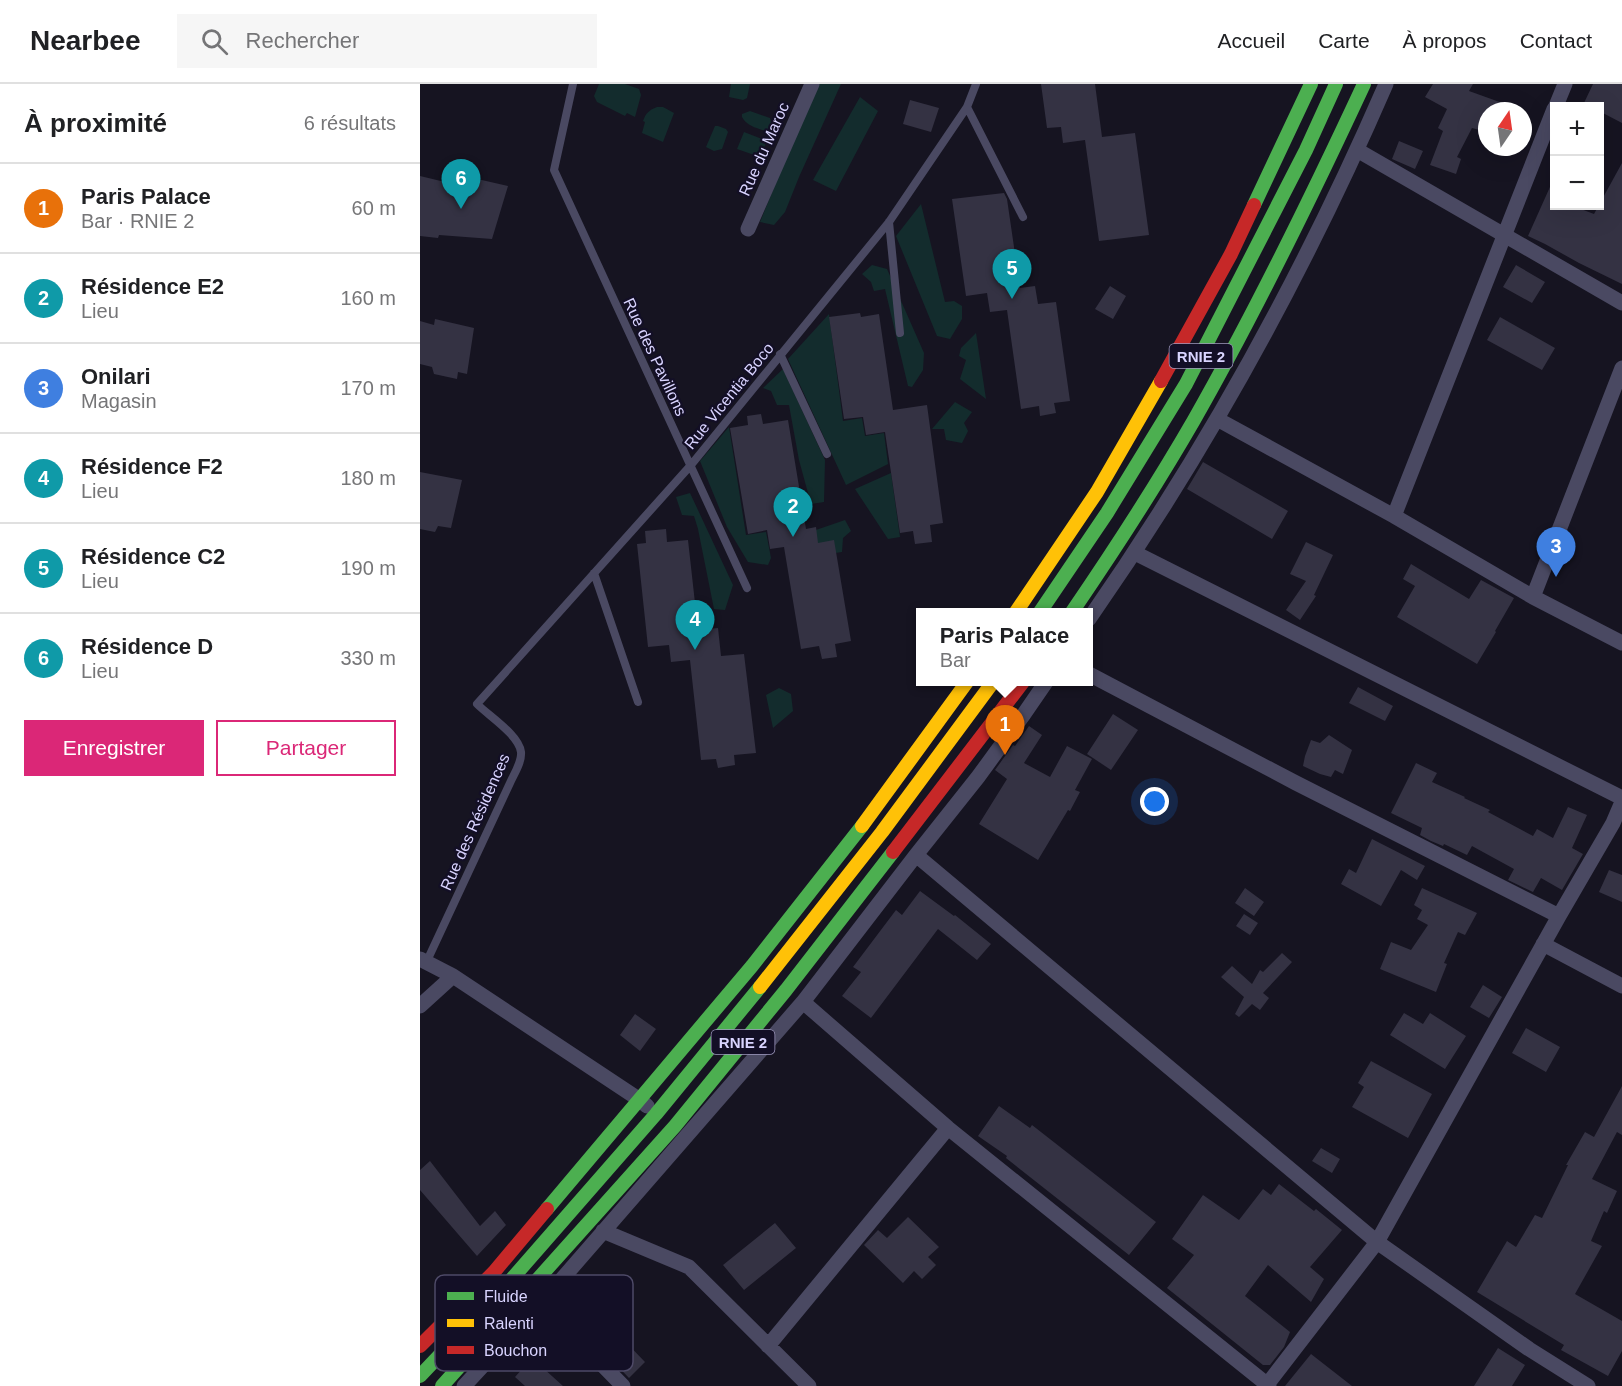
<!DOCTYPE html>
<html lang="fr">
<head>
<meta charset="utf-8">
<style>
  body { margin:0; font-family:Helvetica,sans-serif; background:#f6f6f6; color:#202124 }
  .controls { position:absolute; right:18px; top:18px; display:grid; overflow:hidden; border-radius:0px; box-shadow:0 6px 24px #0002 }
  .controls button { width:54px; height:54px; display:grid; place-items:center; padding:0; border:0; border-bottom:2px solid #e0e0e0; background:#fff; color:#202124; font:30px sans-serif }
  .compass { position:absolute; left:1058px; top:18px; width:54px; height:54px; border-radius:50%; background:#fff; box-shadow:0 6px 24px #0002; rotate:13deg }
  .you { position:absolute; left:735px; top:718px; width:21px; height:21px; margin:-15px; border:4px solid #fff; border-radius:50%; background:#1a73e8; box-shadow:0 0 0 9px #1a73e833 }
  .badge { display:grid; place-items:center; width:39px; height:39px; border-radius:50%; background:#db2777; color:#fff; font-size:20px; font-weight:700 }
  .pin { position:absolute; translate:-50% -50px; filter:drop-shadow(0 2px 3px #0008) }
  .pin::after { content:''; position:absolute; top:32px; width:21px; height:18px; background:inherit; clip-path:polygon(0 0,100% 0,50% 100%) }
  .popup { position:absolute; left:496px; top:524px; width:177px; height:78px; box-sizing:border-box; display:grid; place-content:center; border-radius:0px; background:#fff; filter:drop-shadow(0 2px 4px #0005); font-size:20px; white-space:nowrap; color:#757577 }
  .popup b { font-size:22px; color:#202124 }
  .popup::after { content:''; position:absolute; left:50%; top:100%; margin-left:-12px; border:12px solid transparent; border-top-color:#fff }
  .list { margin:0; padding:0; list-style:none }
  h2 { display:flex; justify-content:space-between; align-items:center; height:78px; margin:0; padding:0 24px; font-size:26px }
  h2 small { font-size:20px; font-weight:400; color:#757577 }
  .list li { display:grid; grid-template-columns:39px 1fr auto; gap:18px; align-items:center; box-sizing:border-box; height:90px; padding:0 24px; border-top:2px solid #e0e0e0 }
  .list b { display:block; font-size:22px; white-space:nowrap }
  .list p { margin:0; font-size:20px; white-space:nowrap; color:#757577 }
  .list em { font-size:20px; font-style:normal; color:#757577 }
  .actions { display:flex; gap:12px; padding:18px 24px }
  .actions a { flex:1; padding:14px 0; border:2px solid #db2777; border-radius:0px; text-align:center; font-size:21px; color:#db2777 }
  .actions .main { background:#db2777; color:#fff }
  .icon { flex:none; width:33px; height:33px; fill:none; stroke:currentColor; stroke-width:2; stroke-linecap:round; stroke-linejoin:round }
  .map { position:relative; flex:none; width:1202px; height:1302px; overflow:hidden }
  header { display:flex; align-items:center; gap:36px; box-sizing:border-box; height:84px; padding:0 30px; background:#fff; border-bottom:2px solid #e0e0e0 }
  header strong { font-size:28px }
  nav { display:flex; gap:33px; margin-inline-start:auto; font-size:21px }
  .search { width:420px; height:54px; background:#f6f6f6; display:flex; align-items:center; gap:15px; box-sizing:border-box; padding:0 21px; border-radius:0px; color:#757577; font-size:22px }
  main { display:flex }
  aside { flex:1; background:#fff }
  .map>svg:first-child { display:block }
  .green { fill:#132c2d }
  .building { fill:#343243 }
  .lines { fill:none; stroke-linecap:round; stroke-linejoin:round }
  .lane { stroke:#4a4962; stroke-width:8 }
  .street { stroke:#4a4962; stroke-width:15 }
  .fast { stroke:#4caf50; stroke-width:14 }
  .slow { stroke:#ffc107; stroke-width:14 }
  .jam { stroke:#c62828; stroke-width:14 }
  .labels { text-anchor:middle; dominant-baseline:central; stroke-width:4.5; stroke-linejoin:round; paint-order:stroke }
  .shield { fill:#130f26; stroke:#9e99be; stroke-width:1.5 }
  .shield-label { font-size:15px; font-weight:bold; fill:#d9d4ff }
  .street-label { font-size:16px; fill:#d9d4ff; stroke:#130f26 }
  .key { fill:#130f26; stroke:#4e4a67; stroke-width:1.5 }
  .key-label { font-size:16px; fill:#d9d4ff }
</style>
</head>
<body>
<header>
<strong>Nearbee</strong>
<div class="search"><svg class="icon" aria-label="search" viewBox="0 0 24 24"><circle cx="10" cy="10" r="6"/><path d="M15 15l6 6"/></svg>Rechercher</div>
<nav><a>Accueil</a><a>Carte</a><a>À propos</a><a>Contact</a></nav>
</header>
<main>
<aside>
<h2>À proximité<small>6 résultats</small></h2>
<ul class="list">
<li><span class="badge" style="background:#e8710a">1</span><div><b>Paris Palace</b><p>Bar · RNIE 2</p></div><em>60 m</em></li>
<li><span class="badge" style="background:#0f9aa8">2</span><div><b>Résidence E2</b><p>Lieu</p></div><em>160 m</em></li>
<li><span class="badge" style="background:#3f7fe0">3</span><div><b>Onilari</b><p>Magasin</p></div><em>170 m</em></li>
<li><span class="badge" style="background:#0f9aa8">4</span><div><b>Résidence F2</b><p>Lieu</p></div><em>180 m</em></li>
<li><span class="badge" style="background:#0f9aa8">5</span><div><b>Résidence C2</b><p>Lieu</p></div><em>190 m</em></li>
<li><span class="badge" style="background:#0f9aa8">6</span><div><b>Résidence D</b><p>Lieu</p></div><em>330 m</em></li>
</ul>
<div class="actions"><a class="main">Enregistrer</a><a>Partager</a></div>
</aside>
<div class="map">
<svg width="1202" height="1302" viewBox="0 0 1202 1302">
  <rect width="100%" height="100%" fill="#161421"/>
  <path class="green" d="M179,0h26l14,5 2,6 -6,22 -8,-4 -2,3 -28,-14 -3,-6z
    M311,0h19l-3,14 -4,2 -14,-3z
    M396,0h25l-42,93 -14,35 -11,13 -14,-3z
    M440,13l18,14 -42,80 -23,-11z
    M237,23h6l11,6 -11,29 -21,-9 3,-11 -2,-1c3,-8 6,-11 14,-14z
    M330,27l20,7c2,6 1,9 -4,13 -10,-3 -19,-5 -24,-14v-3z
    M295,42h3l8,3 2,3 -6,17 -8,2 -8,-4z
    M324,48l23,9 -7,16 -23,-8z
    M501,120l24,98 9,-1 8,5v13l-12,20 -13,-3 -41,-100z
    M452,181l15,4 37,84 -1,17 -11,17 -4,-1 -23,-97 -11,2 -3,-9 -9,-8z
    M409,230l14,107 19,-3 3,18 19,-3 4,31 -42,21 -58,-126z
    M556,249l10,66 -26,-20 6,-19 -7,-4 2,-8z
    M363,285l42,91 -1,42 -13,2 -12,-44 -10,-55h-12l-6,-14 -8,-3z
    M535,318l17,10 -8,11 4,8 -6,12 -16,-3 -2,-11h-12z
    M309,343l17,108 20,-3 5,26 -3,7 -20,-3 -21,-35 -27,-66z
    M471,389l9,64 -12,2 -33,-50z
    M270,409l43,92 -8,25 -11,-1 -16,-80 -4,-13 -12,-1 -6,-18z
    M425,436l6,11 -8,7 -1,14 -14,2 -8,-2 -7,-21z
    M359,604l12,6 2,17 -20,17 -7,-33z"/>
  <path class="building" d="M621,0h54l7,53 33,-4 14,102 -50,6 -14,-101 -22,3 -2,-16 -14,1z
    M1013,0h40l-4,7 50,18v2h-32v21l-15,-4 -15,29 4,2 -5,15 -26,-9 13,-34 -5,-3 9,-19 -22,-12z
    M1173,0h29v39l-23,-12v-5h-9l-6,-3z
    M490,16l29,8 -8,24 -28,-8z
    M979,57l24,10 -8,18 -23,-10z
    M1202,79v121l-43,-21 -34,-19 -17,-8 26,-58v28h19l21,8z
    M0,92l25,6 13,7 15,-11 35,8 -16,53 -53,-4 -1,3 -18,-2z
    M584,109l3,6 13,89 15,-2 3,18 18,-2 14,99 -16,2 2,10 -16,3 -1,-10 -18,3 -14,-99 -17,2 -3,-19 -21,3 -14,-97z
    M1096,181l29,17 -13,21 -29,-16z
    M690,202l16,10 -13,23 -18,-10z
    M440,229l1,4 18,-3 14,96 34,-5 16,118 -13,2 2,17 -17,2 -2,-13 -13,2 -15,-101 -19,3 -3,-18 -19,2 -15,-102z
    M1080,233l55,31 -13,22 -55,-30z
    M15,235l39,9 -7,46 -9,-2 -1,7 -23,-5 -2,-7 -12,-3v-43l14,4z
    M341,330l2,10 25,-4 18,109 10,-2 2,16 16,-3 17,101 -16,3 2,13 -15,2 -3,-13 -18,3 -17,-102 -14,2 -3,-19 -19,4 -18,-106 18,-3 -1,-9z
    M783,378l85,49 -16,28 -85,-50z
    M0,388l42,8 -11,48 -13,-2 -3,6 -15,-3z
    M246,445l1,13 21,-2 10,90 20,-2 3,28 23,-2 12,99 -22,2 1,10 -17,3 -2,-9 -15,1 -11,-100 -19,2 -2,-17 -21,2 -11,-103 9,-1 -1,-12z
    M886,458l27,13 -19,40 2,1 -16,24 -14,-10 20,-29 -16,-7z
    M991,480l58,35 12,-19 33,18 -19,33 1,1 -19,32 -80,-47 18,-31 -12,-7z
    M938,603l35,19 -8,15 -36,-18z
    M693,630l25,16 -27,40 -24,-16z
    M609,642l13,9 -18,28 26,14 17,-31 25,13 -17,31 5,2 -10,19 -2,-1 -30,50 -59,-36 28,-45 -12,-9 18,-25 2,1z
    M909,651l23,15 -9,24 -8,-4 -4,7 -11,-3 -17,-8 2,-10 6,-16 9,3z
    M996,679l21,10 -5,9 33,15 -1,1 26,12 -2,2 45,24 4,-7 16,9 15,-31 19,8 -15,33 11,6 -21,36 -21,-12 -8,14 -25,-12 6,-11 -42,-23 -5,9 -23,-11 -1,2 -12,-5 -11,-6 2,-7 -31,-15z
    M952,755l53,27 -8,14 -16,-10 -20,36 -40,-22 8,-15 7,4z
    M1189,786l13,5v27l-23,-10z
    M825,804l19,14 -10,14 -19,-13z
    M1002,804l55,25 -12,22 -7,-3 -14,31 3,1 -11,28 -56,-23 11,-27 20,8 17,-25 -11,-6 5,-9 -8,-5z
    M500,807l34,25 1,-1 36,29 -14,16 -39,-31 -67,89 -29,-22 19,-24 -8,-5 43,-57 6,5z
    M824,830l14,9 -8,12 -14,-9z
    M862,869l10,9 -29,31 6,5 -9,12 -8,-6 -13,13 -4,-3 9,-17 -23,-20 11,-11 20,18 8,-14 3,2z
    M1063,901l19,12 -13,21 -19,-11z
    M984,929l19,11 7,-11 36,23 -21,33 -55,-34z
    M215,930l21,15 -16,22 -20,-16z
    M1106,944l34,19 -14,25 -34,-19z
    M951,977l61,33 -24,44 -56,-31 12,-20 -6,-4z
    M1202,1002v49l-5,-3 -25,47 25,12 -10,22 -3,-2 -13,30 11,5 -27,48 47,27v30l-14,25 -47,-26 3,-5 -87,-53 30,-51 9,6 19,-32 7,3 26,-53h-2l19,-33 9,5z
    M579,1022l31,22 2,-3 124,97 -27,33 -123,-97 1,-2 -29,-20z
    M901,1064l19,11 -8,14 -20,-12z
    M10,1077l50,65 15,-15 11,14 -29,31 -57,-66v-20z
    M859,1100l35,27 2,-2 26,21 -32,37 14,12 -13,23 -43,-37 -23,31 45,36 -6,15 -14,18h-7l-96,-77 27,-33 -22,-16 31,-44 36,25 24,-31 8,6z
    M488,1133l31,30 -11,10 8,8 -14,14 -8,-8 -11,12 -39,-38 14,-15 9,8z
    M355,1139l21,25 -52,42 -21,-25z
    M168,1210l16,17 2,-1 17,16 -6,7 28,29 -16,16 -24,-25 6,-6 -39,-38z
    M1078,1264l27,17 -13,21h-38z
    M891,1270l41,32h-67z
    M112,1274l31,28h-38l-10,-9z"/>
  <g class="lines">
    <path class="lane" d="M153,0l-19,86 193,418
      M547,23l56,110
      M469,138l11,111
      M360,270l47,100
      M174,489l44,129
      M6,879l84,-180c4,-9 12,-21 11,-31 -2,-17 -32,-36 -44,-48l214,-239 198,-243 78,-115 9,-23"/>
    <path class="street" d="M1136,22l9,-22
      M937,66l265,153
      M328,145l64,-145
      M797,335l177,97 139,81 89,46
      M974,432l160,-407
      M715,469l487,245
      M1113,513l89,-229
      M669,535c117,-168 216,-348 297,-535
      M669,590l207,109 263,133
      M496,771l461,387 152,107 59,37
      M1123,860l79,42
      M0,875l33,17 187,124 7,6
      M383,918l145,126 321,258
      M0,922l33,-30
      M183,1147l86,36 120,119
      M115,1212l88,90
      M348,1262l180,-218
      M44,1302l78,-84 261,-300 113,-147 62,-78 46,-63 22,-32
      M846,1302l111,-144 182,-326 54,-93 9,-21"/>
    <path class="fast" d="M834,121l57,-121
      M620,528l67,-99 79,-129 120,-234 30,-66
      M652,528c43,-63 84,-126 122,-192 62,-109 117,-222 170,-336
      M127,1125l205,-243 110,-140
      M0,1292l90,-95 146,-167 104,-127
      M22,1302l233,-260 111,-136 107,-138"/>
    <path class="slow" d="M596,528l81,-120 64,-111
      M442,742l105,-144
      M340,903l122,-155 111,-150"/>
    <path class="jam" d="M741,297l70,-127 23,-49
      M473,768l130,-170
      M0,1262l74,-74 53,-63"/>
  </g>
  <g class="labels">
    <g class="shield">
      <rect x="749.5" y="260" width="63" height="24" rx="4.5"/>
      <rect x="291.5" y="946" width="63" height="24" rx="4.5"/>
    </g>
    <g class="shield-label">
      <text x="781" y="272">RNIE 2</text>
      <text x="323" y="958">RNIE 2</text>
    </g>
    <g class="street-label">
      <text transform="translate(344 65) rotate(-66)">Rue du Maroc</text>
      <text transform="translate(235 273) rotate(65)">Rue des Pavillons</text>
      <text transform="translate(309 312) rotate(-51)">Rue Vicentia Boco</text>
      <text transform="translate(55 738) rotate(-66)">Rue des Résidences</text>
    </g>
  </g>
  <rect x="15" y="1191" width="198" height="96" rx="9" class="key"/>
  <rect x="27" y="1208" width="27" height="8" fill="#4caf50"/>
  <rect x="27" y="1235" width="27" height="8" fill="#ffc107"/>
  <rect x="27" y="1262" width="27" height="8" fill="#c62828"/>
  <g class="key-label">
    <text x="64" y="1218">Fluide</text>
    <text x="64" y="1245">Ralenti</text>
    <text x="64" y="1272">Bouchon</text>
  </g>
</svg>
<div class="controls">
<button>+</button>
<button>−</button>
</div>
<svg class="compass" viewBox="-18 -18 36 36"><path d="M0-13l5 13h-10z" fill="#e53935"/><path d="M0 13l5-13h-10z" fill="#757577"/></svg>
<div class="you"></div>
<div class="pin badge" style="left:585px;top:671px;background:#e8710a">1</div>
<div class="popup"><b>Paris Palace</b>Bar</div>
<div class="pin badge" style="left:373px;top:453px;background:#0f9aa8">2</div>
<div class="pin badge" style="left:1136px;top:493px;background:#3f7fe0">3</div>
<div class="pin badge" style="left:275px;top:566px;background:#0f9aa8">4</div>
<div class="pin badge" style="left:592px;top:215px;background:#0f9aa8">5</div>
<div class="pin badge" style="left:41px;top:125px;background:#0f9aa8">6</div>
</div>
</main>
</body>
</html>
